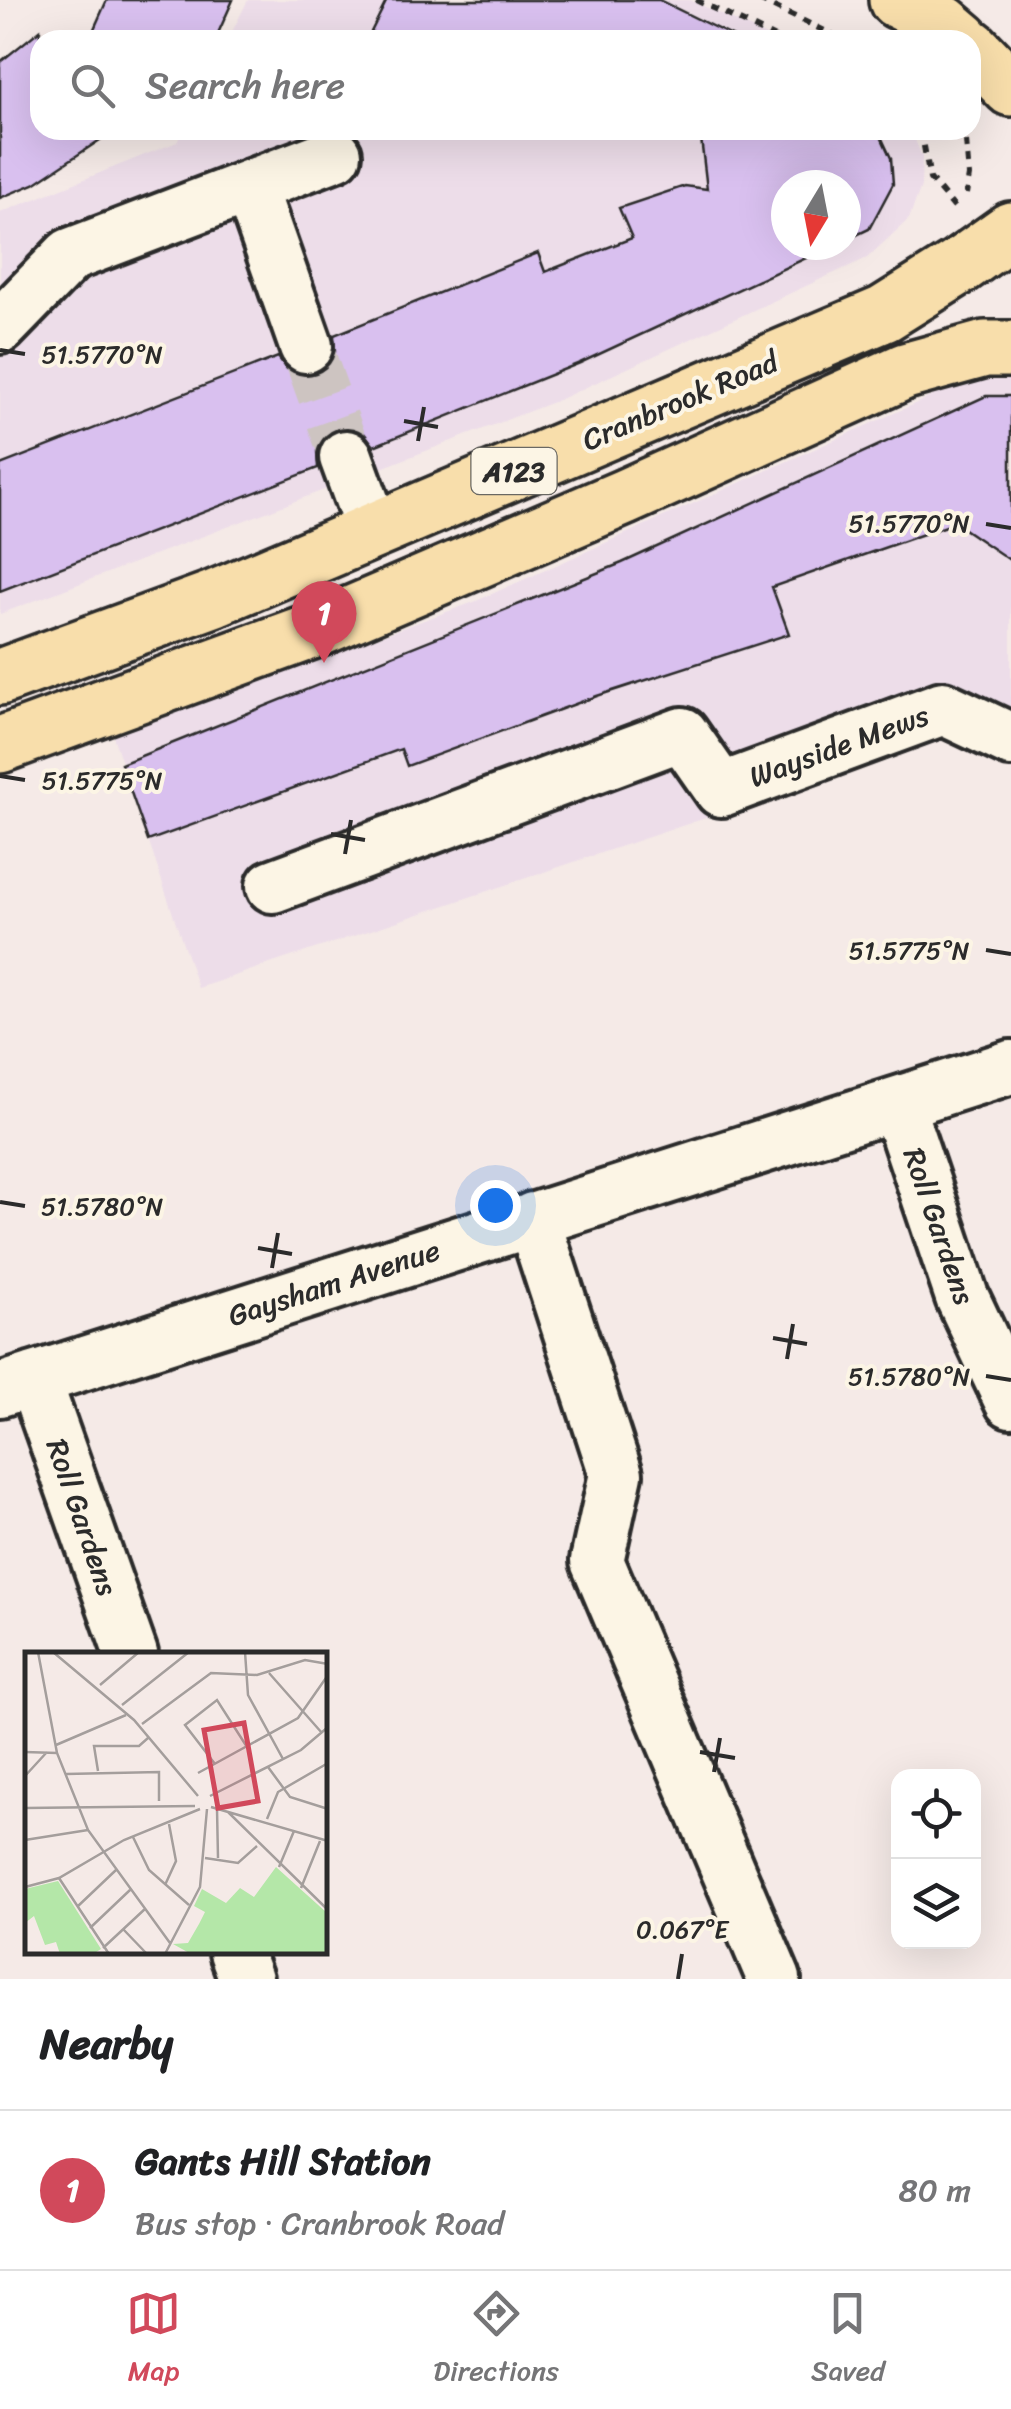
<!DOCTYPE html>
<html lang="en">
<head>
<meta charset="utf-8">
<style>
  body { margin:0; font-family:Sriracha,sans-serif; background:#f6f6f6; color:#202124 }
  .controls { position:absolute; right:30px; bottom:30px; display:grid; overflow:hidden; border-radius:20px; box-shadow:0 10px 40px #0002 }
  .controls button { width:90px; height:90px; display:grid; place-items:center; padding:0; border:0; border-bottom:2px solid #e0e0e0; background:#fff; color:#202124; font:50px sans-serif }
  .compass { position:absolute; left:771px; top:170px; width:90px; height:90px; border-radius:50%; background:#fff; box-shadow:0 10px 40px #0002; rotate:190deg }
  .you { position:absolute; left:495px; top:1205px; width:35px; height:35px; margin:-25px; border:8px solid #fff; border-radius:50%; background:#1a73e8; box-shadow:0 0 0 15px #1a73e833 }
  .badge { display:grid; place-items:center; width:65px; height:65px; border-radius:50%; background:#d1495b; color:#fff; font-size:32px; font-weight:700 }
  .pin { position:absolute; translate:-50% -82px; filter:drop-shadow(0 2px 5px #0008) }
  .pin::after { content:''; position:absolute; top:52px; width:35px; height:30px; background:inherit; clip-path:polygon(0 0,100% 0,50% 100%) }
  .list { margin:0; padding:0; list-style:none }
  h2 { display:flex; justify-content:space-between; align-items:center; height:130px; margin:0; padding:0 40px; font-size:42px }
  h2 small { font-size:32px; font-weight:400; color:#757577 }
  .list li { display:grid; grid-template-columns:65px 1fr auto; gap:30px; align-items:center; box-sizing:border-box; height:160px; padding:0 40px; border-top:2px solid #e0e0e0 }
  .list b { display:block; font-size:38px; white-space:nowrap }
  .list p { margin:0; font-size:32px; white-space:nowrap; color:#757577 }
  .list em { font-size:32px; font-style:normal; color:#757577 }
  .icon { flex:none; width:55px; height:55px; fill:none; stroke:currentColor; stroke-width:2; stroke-linecap:round; stroke-linejoin:round }
  .map { position:relative; flex:none; width:1011px; height:1979px; overflow:hidden }
  .search { position:absolute; background:#fff; box-shadow:0 10px 40px #0002; left:30px; right:30px; top:30px; height:110px; display:flex; align-items:center; gap:25px; box-sizing:border-box; padding:0 35px; border-radius:30px; color:#757577; font-size:38px }
  .sheet { height:290px; background:#fff }
  nav { display:flex; justify-content:space-around; align-items:center; box-sizing:border-box; height:140px; border-top:2px solid #e0e0e0; background:#fff; font-size:28px; color:#757577 }
  nav a { display:grid; justify-items:center; gap:5px }
  nav .on { color:#d1495b }
  .map>svg:first-child { display:block }
  .built { fill:#eddde9; fill-rule:evenodd }
  .building { fill:#d9c0ef; stroke:#2b2b2b; stroke-width:2.5 }
  .lines { fill:none; stroke-linecap:round; stroke-linejoin:round }
  .minor-tunnel { stroke:#cdc4c1; stroke-width:52; stroke-dasharray:52 26; stroke-linecap:butt }
  .minor-casing { stroke:#2b2b2b; stroke-width:60 }
  .major-casing { stroke:#2b2b2b; stroke-width:62 }
  .highway-casing { stroke:#2b2b2b; stroke-width:62 }
  .path { stroke:#2b2b2b; stroke-width:6; stroke-dasharray:8 8; stroke-linecap:butt }
  .minor { stroke:#fcf5e5; stroke-width:52 }
  .major { stroke:#f8deab; stroke-width:55 }
  .highway { stroke:#f8deab; stroke-width:55 }
  .ticks { fill:none; stroke:#2b2b2b; stroke-width:4 }
  .labels { text-anchor:middle; dominant-baseline:central; stroke-width:8; stroke-linejoin:round; paint-order:stroke }
  .shield { fill:#fcf5e5; stroke:#6a6863; stroke-width:2.5 }
  .shield-label { font-size:28px; font-weight:bold; fill:#2b2b2b }
  .street-label { font-size:30px; fill:#2b2b2b; stroke:#fcf5e5 }
  .inset-road { fill:none; stroke:#a49e9c; stroke-width:2.5 }
  .view { fill:#d1495b; fill-opacity:0.15; stroke:#d1495b; stroke-width:5 }
  .inset-edge { fill:none; stroke:#2b2b2b; stroke-width:5 }
  .ticks-label { font-size:25px; text-anchor:middle; fill:#2b2b2b; stroke:#fcf5e5; stroke-width:8; stroke-linejoin:round; paint-order:stroke }
</style>
</head>
<body>
<div class="map">
<svg width="1011" height="1979" viewBox="0 0 1011 1979">
  <rect width="100%" height="100%" fill="#f5eae7"/>
  <filter id="ink" filterUnits="userSpaceOnUse"><feTurbulence type="fractalNoise" baseFrequency=".01" numOctaves="2"/><feDisplacementMap in="SourceGraphic" scale="20" xChannelSelector="R" yChannelSelector="G"/><feConvolveMatrix kernelMatrix="1 2 1 2 8 2 1 2 1" color-interpolation-filters="sRGB"/></filter>
  <g filter="url(#ink)">
    <path class="built" d="M248,0h442l85,40h-547z
      M183,130h728l11,27 -1,29 -12,33 -42,39 -311,143 -556,213v-401l177,-71zM786,185h60v60h-60z
      M979,375h32v396l-61,-35 -752,252 -86,-255 362,-131z"/>
    <path class="building" d="M107,0h126l-18,40h-126z
      M387,0h272l81,40h-373z
      M40,30v100h75l-81,54 -34,14v-136z
      M700,130h178l13,28 2,26 -24,45 -23,11v-55h-60v60h48l-254,118 -206,83 -10,-13 -12,-5 -17,1 -13,10 -5,12 1,17 -318,123v-126l278,-108 9,12 13,6 17,-1 12,-9 6,-13 -1,-17 204,-82 7,19 87,-34 -13,-30 66,-22 22,3z
      M986,396h25v165l-56,-38 -183,64 17,47 -192,62 -190,70 -6,-17 -253,92 -27,-77 501,-201z"/>
    <g class="lines">
      <path class="minor-tunnel" d="M306,346l40,111"/>
      <g class="minor-casing">
        <path id="minor" d="M250,187l56,159
          M0,327l70,-72 265,-101
          M346,457l27,74
          M273,886l409,-152 39,56 222,-82 68,32
          M897,1104l65,193 49,104
          M533,1219l83,255 -19,87 177,418
          M34,1379l97,275
          M0,1390l1011,-323
          M236,1952l10,27"/>
      </g>
      <g class="major-casing">
        <path id="major" d="M0,677l213,-78 671,-285 75,-47 52,-37
          M0,745l317,-116 308,-132 280,-126 80,-22h26"/>
      </g>
      <g class="highway-casing">
        <path id="highway" d="M897,0l46,23 20,17
          M971,47l40,41"/>
      </g>
      <path class="path" d="M696,0l83,40
        M759,0l85,40
        M921,130l9,49 24,28
        M966,141l3,35 -3,18"/>
      <use href="#minor" class="minor"/>
      <use href="#major" class="major"/>
      <use href="#highway" class="highway"/>
    </g>
  </g>
  <path class="ticks" d="M0,350l25,4M404,421l34,6M418,441l6,-34M986,524l25,4M0,776l25,4M331,834l34,6M345,854l6,-34M986,950l25,4M0,1202l25,4M258,1248l34,6M272,1268l6,-35M773,1338l34,6M787,1359l6,-35M986,1376l25,4M700,1752l35,6M714,1772l6,-34M678,1979l4,-25"/>
  <g class="labels">
    <rect class="shield" x="471.5" y="448" width="85" height="46" rx="8"/>
    <g class="shield-label">
      <text x="514" y="471">A123</text>
    </g>
    <g class="street-label">
      <text transform="translate(680 401) rotate(-23)">Cranbrook Road</text>
      <text transform="translate(839 746) rotate(-20)">Wayside Mews</text>
      <text transform="translate(939 1226) rotate(71)">Roll Gardens</text>
      <text transform="translate(334 1283) rotate(-18)">Gaysham Avenue</text>
      <text transform="translate(82 1517) rotate(71)">Roll Gardens</text>
    </g>
  </g>
  <g transform="translate(25 1652)">
    <rect width="302" height="302" fill="#f5eae7"/>
    <path d="M251,215l51,46v41h-136l-18,-10 15,-1 11,-19 6,-12 -11,-6 8,-17 24,14 14,-15 14,9zM33,229l43,68 -8,5h-33l-4,-12 -11,3 -11,-29 -9,7v-34z" fill="#b4e7a8"/>
    <path class="inset-road" d="M13,0l19,101 31,77 82,113M28,0l81,68 64,76M220,0l3,43 35,64M244,21l53,60M75,33l39,-33M97,53l67,-53M117,72l69,-51 46,2 48,-15 23,4M31,93l70,-30M0,100l32,1M190,112l-30,-39 32,-25 30,47M243,115l22,30 38,12M73,119l-4,-25h45l9,-8M173,121l100,-55 30,-43M41,122l93,-2v29M0,124l22,-24M185,144l91,-46 27,-23M186,155l117,34M0,156l170,-2M192,157l1,49M203,160l100,98M242,167l11,-27 50,-29M108,185l16,33 40,35M0,188l63,-10M180,206l33,5 19,-17M254,215l15,-36M34,226l50,76M140,233l11,-24 -7,-37M0,235l34,-9 65,-38 76,-31M276,236l19,-47M52,255l39,-37M65,276l40,-38M98,277l24,25M78,296l43,-40M140,302l35,-67 7,-78"/>
    <path class="view" d="M219,71l14,78 -40,7 -14,-78z"/>
    <rect width="302" height="302" class="inset-edge"/>
  </g>
  <g class="ticks-label">
    <text x="102" y="363">51.5770°N</text>
    <text x="909" y="532">51.5770°N</text>
    <text x="102" y="789">51.5775°N</text>
    <text x="909" y="959">51.5775°N</text>
    <text x="102" y="1215">51.5780°N</text>
    <text x="909" y="1385">51.5780°N</text>
    <text x="682" y="1938">0.067°E</text>
  </g>
</svg>
<div class="controls">
<button><svg class="icon" aria-label="locate" viewBox="0 0 24 24"><circle cx="12" cy="12" r="6"/><path d="M12 2v4M12 18v4M2 12h4M18 12h4"/></svg></button>
<button><svg class="icon" aria-label="layers" viewBox="0 0 24 24"><path d="M12 4l9 5-9 5-9-5zM3 14l9 5 9-5"/></svg></button>
</div>
<svg class="compass" viewBox="-18 -18 36 36"><path d="M0-13l5 13h-10z" fill="#e53935"/><path d="M0 13l5-13h-10z" fill="#757577"/></svg>
<div class="you"></div>
<div class="pin badge" style="left:324px;top:663px">1</div>
<div class="search"><svg class="icon" aria-label="search" viewBox="0 0 24 24"><circle cx="10" cy="10" r="6"/><path d="M15 15l6 6"/></svg>Search here</div>
</div>
<section class="sheet">
<h2>Nearby<small></small></h2>
<ul class="list">
<li><span class="badge">1</span><div><b>Gants Hill Station</b><p>Bus stop · Cranbrook Road</p></div><em>80 m</em></li>
</ul>
</section>
<nav>
<a class="on"><svg class="icon" aria-label="map" viewBox="0 0 24 24"><path d="M3 6l6-2 6 2 6-2v14l-6 2-6-2-6 2zM9 4v14M15 6v14"/></svg>Map</a>
<a><svg class="icon" aria-label="directions" viewBox="0 0 24 24"><path d="M12 3l9 9-9 9-9-9zM9 14v-3h6M13 9l2 2-2 2"/></svg>Directions</a>
<a><svg class="icon" aria-label="saved" viewBox="0 0 24 24"><path d="M7 4h10v16l-5-4-5 4z"/></svg>Saved</a>
</nav>
</body>
</html>
